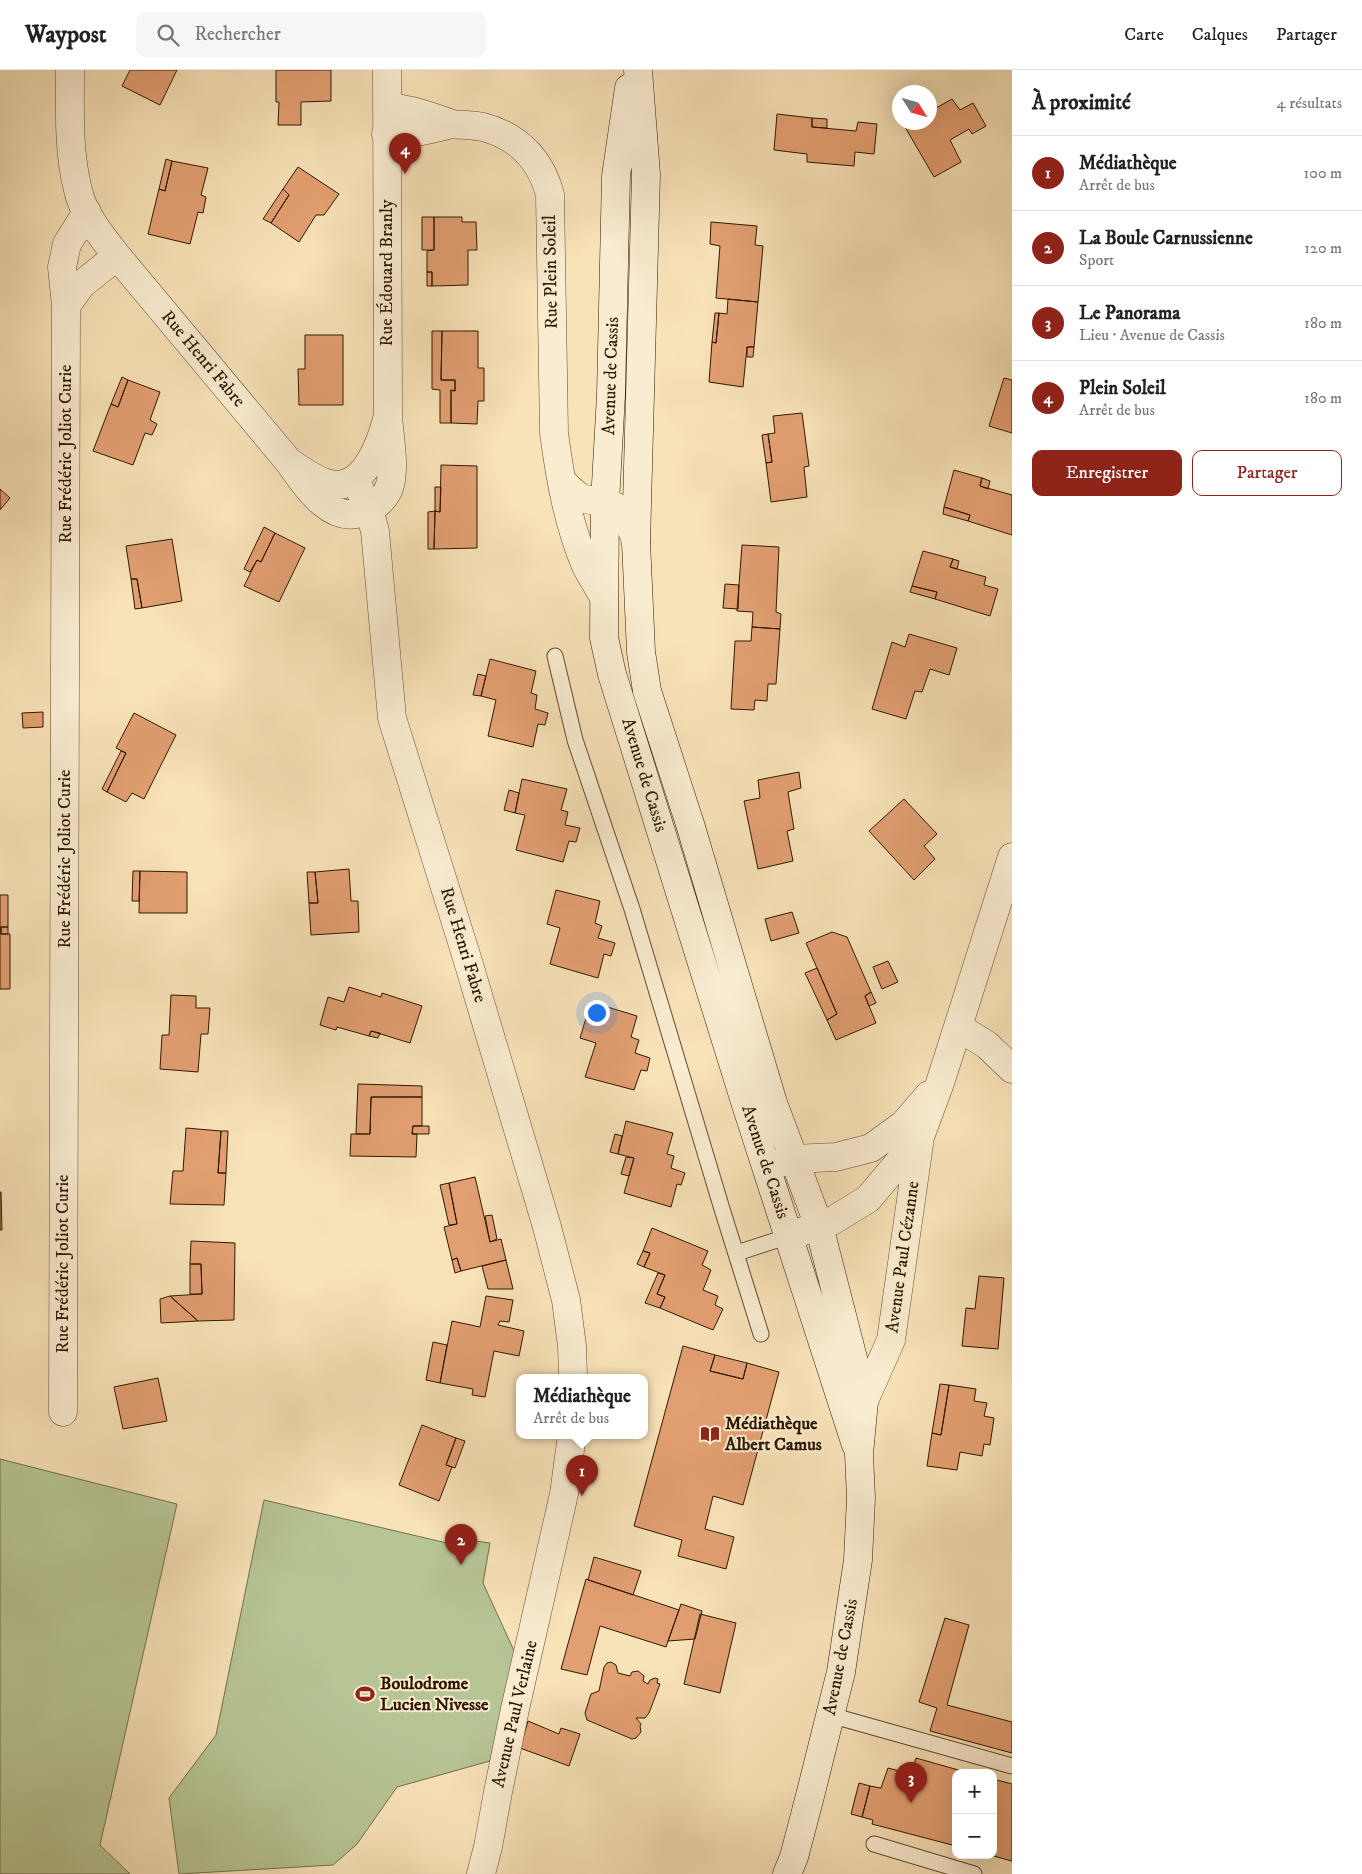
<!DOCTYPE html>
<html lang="fr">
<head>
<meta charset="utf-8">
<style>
  body { margin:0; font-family:"IM FELL DW Pica",serif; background:#f6f6f6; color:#222 }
  .controls { position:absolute; right:15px; bottom:15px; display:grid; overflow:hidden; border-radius:10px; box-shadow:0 5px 20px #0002 }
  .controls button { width:45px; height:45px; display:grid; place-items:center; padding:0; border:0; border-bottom:1px solid #e0e0e0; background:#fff; color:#222; font:25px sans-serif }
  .compass { position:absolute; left:892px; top:15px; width:45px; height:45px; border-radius:50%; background:#fff; box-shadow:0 5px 20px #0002; rotate:127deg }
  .you { position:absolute; left:596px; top:942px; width:18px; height:18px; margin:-12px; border:4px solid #fff; border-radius:50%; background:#1a73e8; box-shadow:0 0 0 8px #1a73e833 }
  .badge { display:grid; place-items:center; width:32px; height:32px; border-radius:50%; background:#8f2418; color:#fff; font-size:16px; font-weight:700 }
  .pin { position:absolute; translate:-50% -41px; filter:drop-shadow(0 1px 2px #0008) }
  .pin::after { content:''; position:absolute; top:26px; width:18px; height:15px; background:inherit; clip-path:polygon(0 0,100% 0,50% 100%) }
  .popup { position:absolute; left:516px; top:1304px; width:132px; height:65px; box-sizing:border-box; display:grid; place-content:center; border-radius:10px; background:#fff; filter:drop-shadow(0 1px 4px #0005); font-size:16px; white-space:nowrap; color:#767676 }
  .popup b { font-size:19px; color:#222 }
  .popup::after { content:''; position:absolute; left:50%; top:100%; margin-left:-10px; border:10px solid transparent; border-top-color:#fff }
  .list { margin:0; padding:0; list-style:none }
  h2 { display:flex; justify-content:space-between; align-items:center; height:65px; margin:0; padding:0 20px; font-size:21px }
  h2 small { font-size:16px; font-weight:400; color:#767676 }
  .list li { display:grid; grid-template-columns:32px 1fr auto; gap:15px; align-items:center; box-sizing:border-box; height:75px; padding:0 20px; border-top:1px solid #e0e0e0 }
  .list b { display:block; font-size:19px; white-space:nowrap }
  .list p { margin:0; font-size:16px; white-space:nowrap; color:#767676 }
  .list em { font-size:16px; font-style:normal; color:#767676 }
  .actions { display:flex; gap:10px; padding:15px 20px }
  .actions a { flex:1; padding:11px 0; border:1px solid #8f2418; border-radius:10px; text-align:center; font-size:18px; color:#8f2418 }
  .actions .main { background:#8f2418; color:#fff }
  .icon { flex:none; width:28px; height:28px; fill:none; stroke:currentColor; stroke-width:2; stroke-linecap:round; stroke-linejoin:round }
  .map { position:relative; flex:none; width:1012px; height:1804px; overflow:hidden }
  header { display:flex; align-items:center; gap:30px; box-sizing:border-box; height:70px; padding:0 25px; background:#fff; border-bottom:1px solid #e0e0e0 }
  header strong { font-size:24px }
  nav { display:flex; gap:28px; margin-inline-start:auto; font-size:18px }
  .search { width:350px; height:45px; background:#f6f6f6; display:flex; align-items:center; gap:12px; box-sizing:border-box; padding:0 18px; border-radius:10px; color:#767676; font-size:19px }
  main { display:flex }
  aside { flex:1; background:#fff }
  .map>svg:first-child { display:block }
  .green { fill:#b7c494; stroke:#726e4a }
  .building { fill:#e29f72; stroke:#2e1801 }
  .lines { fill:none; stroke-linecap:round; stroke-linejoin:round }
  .service-casing { stroke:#604a2f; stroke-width:17 }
  .minor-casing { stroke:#604a2f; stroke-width:29 }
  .secondary-casing { stroke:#2e1801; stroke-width:29 }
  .service { stroke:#faecd1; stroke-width:15 }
  .minor { stroke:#faecd1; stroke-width:28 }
  .secondary { stroke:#faecd1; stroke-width:28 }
  .labels { text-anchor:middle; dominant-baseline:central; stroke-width:4; stroke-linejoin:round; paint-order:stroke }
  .street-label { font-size:18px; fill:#2e1801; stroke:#faecd1 }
  .poi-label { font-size:18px; font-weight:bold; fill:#2e1801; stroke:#faecd1; text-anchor:start }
</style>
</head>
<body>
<header>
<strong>Waypost</strong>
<div class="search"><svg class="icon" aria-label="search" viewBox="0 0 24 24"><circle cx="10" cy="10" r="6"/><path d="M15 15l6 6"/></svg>Rechercher</div>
<nav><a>Carte</a><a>Calques</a><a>Partager</a></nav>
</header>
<main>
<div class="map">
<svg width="1012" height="1804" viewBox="0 0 1012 1804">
  <rect width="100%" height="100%" fill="#f8e2b8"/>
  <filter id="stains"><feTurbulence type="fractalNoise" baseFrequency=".004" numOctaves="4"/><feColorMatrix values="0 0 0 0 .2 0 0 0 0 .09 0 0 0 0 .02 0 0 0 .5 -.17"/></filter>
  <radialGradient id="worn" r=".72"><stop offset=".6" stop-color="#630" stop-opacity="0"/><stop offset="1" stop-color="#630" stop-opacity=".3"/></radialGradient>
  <path class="green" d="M0,1389l177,45 -77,341 30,29h-130z
    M264,1430l187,44 23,4 2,-7 14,2 -7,40 32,70 -25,108 -93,26 -40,57 -24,21 -154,9 -10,-76 47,-63z"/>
  <path class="building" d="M130,0h47l-17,35 -38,-19z
    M276,0h55v31l-30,1v23h-23l1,-23h-3z
    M952,29l8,11 13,-7 13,23 -14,8 -3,-5 -19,11 11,22 -27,15 -29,-50 7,-5h17v-10z
    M777,44l35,4v9l44,4 2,-9 19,2 -3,30 -19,-2 -1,14 -47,-4v-8l-33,-4z
    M812,48l15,1v9l-15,-1z
    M166,89l6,2 -7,30 -6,-2z
    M172,91l36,7 -7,27 5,2 -3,16 -5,-1 -8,32 -42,-10 11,-45 6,2z
    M298,97l41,27 -15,21h-8l-17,27 -28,-19 18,-28 -6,-6z
    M283,119l6,6 -18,28 -8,-4z
    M422,147h12v33h-12z
    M434,147h28v5h14l1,28h-9v35l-36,1v-14h-5v-21l7,-1z
    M711,152l46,4 -2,19 8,1 -5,56 -42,-4 4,-52 -10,-2z
    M427,202h5v14h-5z
    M728,229l30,3 -4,45h-7l-4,40 -34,-5 3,-40 4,1 3,-30 8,1z
    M715,243h4l-3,30 -4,-1z
    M432,261h10l-1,49h14v11l-4,-1v33h-11v-33l-8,-1z
    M442,261h36v37h6v33h-6l-1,23 -26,-1v-33l4,1v-11h-14z
    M305,265h38v70h-44l-1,-36h7z
    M747,277h7l-1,10h-6z
    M122,307l6,3 -10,27 -7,-3z
    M1004,308l8,2v53l-23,-7z
    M128,310l32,12 -10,28 7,4 -5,11 -7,-2 -12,32 -40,-14 18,-47 7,3z
    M802,343l7,53 -5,1 3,30 -36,5 -5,-39 6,-1 -4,-28 7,-1 -2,-17z
    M768,364l4,28 -6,1 -4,-28z
    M441,395l36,1v82l-43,1 1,-38 5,1z
    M954,400l28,8 -2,8 32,9v40l-44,-14 2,-6 -26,-8z
    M982,408l8,3 -2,8 -8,-3z
    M435,417h6l-1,25 -5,-1z
    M0,419l10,9 -10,12z
    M944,437l26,8 -2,6 -25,-7z
    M435,441l-1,38h-6v-37z
    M264,457l11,6 -14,29 -4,-2 -7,12 -6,-3z
    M275,463l30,15 -26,54 -35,-16 13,-26 4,2z
    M172,469l10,62 -40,7 -5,-29h-6l-5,-33z
    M742,475l37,2 -3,65 5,2 -1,15 -28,-2 1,-15 -16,-1z
    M923,481l30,8 -3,8 36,10 -2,8 14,4 -8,27 -55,-17 2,-7 -25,-6z
    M953,489l6,2 -2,8 -7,-2z
    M131,509h6l5,29 -7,1z
    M725,514l14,1 -1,24 -15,-1z
    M912,516l25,6 -2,7 -25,-7z
    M752,557l28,2 -4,55h-8l-1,17 -12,-1 -1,10 -23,-1 4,-68h16z
    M909,564l48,14 -8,27 -19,-6 -8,23 -7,-1 -9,28 -34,-10 20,-67 13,5z
    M490,589l46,12 -5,22 6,2 -2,14 13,4 -3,12 -7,-1 -5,23 -45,-11 8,-36 -15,-4z
    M478,604l8,2 -5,20 -8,-1z
    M43,642v15l-20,1 -1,-15z
    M134,643l42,22 -32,64 -12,-6 -6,9 -19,-10 19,-39 -10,-5z
    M121,681l5,2 -19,39 -5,-3z
    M799,702l2,16 -13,4 6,37 -7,2 6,30 -35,8 -14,-68 16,-3 -2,-18z
    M522,709l45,10 -6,21 7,2 -3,13 15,3 -4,14 -7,-1 -6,21 -47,-12 9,-35 -10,-2z
    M509,720l10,3 -4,20 -11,-3z
    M904,729l33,35 -13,12 11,13 -21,21 -45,-49z
    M349,799l2,32h7l1,31 -48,3 -2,-32h9l-3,-31z
    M133,801h7l-1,30h-7z
    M140,801l47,1v41h-48z
    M307,802h8l3,31h-9z
    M556,820l44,11 -5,22 7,3 -4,12 17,5 -4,13 -7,-2 -6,24 -48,-14 10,-36 -13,-4z
    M0,825h8v32h-7v7h9v55h-10z
    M792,842l7,21 -28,8 -6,-22z
    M1,857h7v7h-7z
    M832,862l15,5 24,55 -6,4 11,27 -40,17 -9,-20 10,-6 -31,-71z
    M888,891l10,21 -16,7 -9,-22z
    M817,898l20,46 -10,6 -22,-47z
    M349,917l32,10 1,-4 40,13 -12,37 -39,-12 -2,5 -32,-9 -1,3 -16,-5 8,-28 16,5z
    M871,922l5,11 -7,3 -4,-10z
    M171,925l25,1v12h14l-2,26h-7l-3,38 -38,-3 2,-34h7z
    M591,932l46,14 -6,21 8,3 -4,13 15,5 -3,13 -6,-1 -7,20 -49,-13 11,-34 -16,-5z
    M371,961l9,2 -2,5 -9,-2z
    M358,1014l64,2v11h-51l-1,37h-14z
    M371,1027h51v29h-9l-1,8h5l-1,23 -66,-1 1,-22h19z
    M626,1051l47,12 -6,21 7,2 -3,12 14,5 -4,12 -4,-1 -6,23 -47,-14 10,-35 -16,-4z
    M413,1056h16v8h-17z
    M186,1058l35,3 -3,42h8l-2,32 -54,-1 3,-33h10z
    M221,1061h7l-2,42h-8z
    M615,1064l7,2 -4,18 -8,-2z
    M626,1087l8,1 -5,18 -8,-2z
    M475,1107l15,65 11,-3 5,21 -45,11 -4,-13 -5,2 -8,-33 13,-3 -8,-41z
    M449,1113l8,41 -8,1 -9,-40z
    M0,1122h1l1,38h-2z
    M492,1145l5,24 -7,3 -5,-26z
    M652,1158l56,23 -6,14 9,5 -8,20 15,6 -3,9 8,4 -10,21 -53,-22 5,-11 -8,-3 8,-19 -21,-8 6,-14 -7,-2z
    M191,1171l44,2 -1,77 -36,1 -28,-25 32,-2 -1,-30h-11z
    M643,1181l7,2 -6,14 -7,-3z
    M457,1188l4,13 -6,2 -3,-13z
    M506,1190l7,29h-25l-6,-23z
    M190,1194h11l1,30h-12z
    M658,1203l7,2 -8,19 8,3 -5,11 -15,-5z
    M979,1206l25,2 -6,71 -36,-3 4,-38 9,1z
    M170,1226l28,25 -37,2 -1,-24z
    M486,1226l27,4 -4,22 -9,-1 -2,4 26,6 -5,25 -25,-5 -9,46 -13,-2 1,-6 -33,-6 12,-62 28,6z
    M433,1272l14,3 -7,38 -14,-3z
    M683,1276l32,9 -5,16 33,8 4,-16 32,9 -36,133 -30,-9 -8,33 29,8 -8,32 -48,-13 4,-16 -48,-14z
    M715,1285l32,8 -4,16 -33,-8z
    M158,1308l9,43 -44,8 -9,-42z
    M940,1314l9,1 -8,50 -9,-2z
    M949,1315l27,4 -2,12 13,2 -3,13 10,2 -4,27 -6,-1 -2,12 -22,-4 -3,18 -30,-4 5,-33 9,2z
    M422,1355l34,13 -10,27 6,2 -13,34 -40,-16z
    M456,1368l9,3 -10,27 -9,-3z
    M594,1487l47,14 -8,24 -45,-15z
    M586,1509l93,31 -13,37 -66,-21 -13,49 -26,-6z
    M681,1534l21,7 -7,28 -27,2z
    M700,1544l36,9 -16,70 -36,-9z
    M945,1548l24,7 -22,80 65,17v31l-82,-22 7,-23 -18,-6z
    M611,1592l5,3 2,8 12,3 2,-4 6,-1 6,5 -1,5 5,3 2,-4 5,-2 3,1 -1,4 3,1 -11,29 -4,5h-9l5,6 -1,2 1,6 -5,6 -4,1 -45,-19 -2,-7 6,-19 8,-3 5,-24 3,-4z
    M528,1651l31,13 2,-6 19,6 -11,32 -49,-18z
    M916,1688l53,15h-13v73l-84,-22 1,-4 -11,-3 8,-31 11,2 7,-20 23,6z
    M993,1709l19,5v77l-22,-6h3z
    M859,1713l11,3 -8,31 -11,-3z"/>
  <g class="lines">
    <g class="service-casing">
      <path id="service" d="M555,586l20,84 57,169 90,300 39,125
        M737,1183l52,-17
        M830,1645l182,51
        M874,1774l100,30"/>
    </g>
    <g class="minor-casing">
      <path id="minor" d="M70,0c0,40 -2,81 8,120 5,24 24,47 39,66l172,206
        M387,0l1,345
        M452,54c9,1 21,1 31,3 35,9 58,33 67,68l4,238c6,45 14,91 32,133 5,10 12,20 17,30
        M386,64c23,1 43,-4 66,-10 -22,-8 -42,-15 -65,-17
        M87,142l-20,32 -5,23 4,39 15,-21 36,-29
        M388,345c1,20 8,54 1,73 -4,10 -13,19 -24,23 -33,16 -60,-26 -76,-49 13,8 26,19 41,22 35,8 52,-44 58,-69z
        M355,409l14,31 6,21 17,187 75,240 80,269 19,73 6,46 1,31
        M562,411c6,6 11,12 18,16 7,4 15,3 23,5 20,3 28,23 33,40
        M958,957l29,18 25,24
        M773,1095l21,-6 42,-2 35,-9 33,-24 25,-29
        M789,1166l43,-15 36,-22 52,-62
        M864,1331l27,-61 29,-203 20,-54 72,-226
        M63,1342l3,-1106
        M481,1804l7,-27 10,-55 17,-83 49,-215 8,-59"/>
    </g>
    <g class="secondary-casing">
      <path id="secondary" d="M638,0l8,104 -10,368 5,110 6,39 43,133 83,279 46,123 45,175 -5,53 2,44 -3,62 -17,112 -31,124 -16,61 -7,17
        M629,18l-13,88 -5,219 -6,107 -1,136 8,36 135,434 109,337"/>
    </g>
    <use href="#service" class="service"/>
    <use href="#minor" class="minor"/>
    <use href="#secondary" class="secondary"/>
  </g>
  <defs>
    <g id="library-bare" transform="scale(1.5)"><path d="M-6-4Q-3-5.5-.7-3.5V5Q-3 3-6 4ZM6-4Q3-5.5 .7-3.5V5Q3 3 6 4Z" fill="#8f2418" stroke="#faecd1" stroke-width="2.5" paint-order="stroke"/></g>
    <g id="stadium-bare" transform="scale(1.5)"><path d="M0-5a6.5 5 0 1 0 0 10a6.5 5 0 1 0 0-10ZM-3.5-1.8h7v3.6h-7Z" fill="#8f2418" stroke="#faecd1" stroke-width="2.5" paint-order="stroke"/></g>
  </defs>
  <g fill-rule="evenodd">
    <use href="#library-bare" x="710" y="1364"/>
    <use href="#stadium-bare" x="365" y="1624"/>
  </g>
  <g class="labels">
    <g class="street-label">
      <text transform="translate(551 202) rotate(-91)">Rue Plein Soleil</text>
      <text transform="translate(387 203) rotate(-90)">Rue Édouard Branly</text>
      <text transform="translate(203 289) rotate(50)">Rue Henri Fabre</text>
      <text transform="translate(611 306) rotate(-88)">Avenue de Cassis</text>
      <text transform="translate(66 384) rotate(-90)">Rue Frédéric Joliot Curie</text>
      <text transform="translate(644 705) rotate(73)">Avenue de Cassis</text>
      <text transform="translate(65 789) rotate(-90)">Rue Frédéric Joliot Curie</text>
      <text transform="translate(463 875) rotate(73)">Rue Henri Fabre</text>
      <text transform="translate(765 1092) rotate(72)">Avenue de Cassis</text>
      <text transform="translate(903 1187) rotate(-82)">Avenue Paul Cézanne</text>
      <text transform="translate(63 1194) rotate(-90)">Rue Frédéric Joliot Curie</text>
      <text transform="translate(841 1587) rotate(-79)">Avenue de Cassis</text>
      <text transform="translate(515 1644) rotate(-77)">Avenue Paul Verlaine</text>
    </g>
    <g class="poi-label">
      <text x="725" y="1354">Médiathèque<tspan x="725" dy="21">Albert Camus</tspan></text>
      <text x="380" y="1614">Boulodrome<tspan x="380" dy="21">Lucien Nivesse</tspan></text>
    </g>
  </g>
  <rect width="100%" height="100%" filter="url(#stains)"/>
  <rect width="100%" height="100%" fill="url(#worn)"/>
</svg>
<div class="controls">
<button>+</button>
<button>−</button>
</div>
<svg class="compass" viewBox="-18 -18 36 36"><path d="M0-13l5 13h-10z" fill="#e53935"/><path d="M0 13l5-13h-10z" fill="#767676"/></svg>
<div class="you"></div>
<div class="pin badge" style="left:582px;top:1426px">1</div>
<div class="popup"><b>Médiathèque</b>Arrêt de bus</div>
<div class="pin badge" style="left:461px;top:1495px">2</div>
<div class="pin badge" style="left:911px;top:1733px">3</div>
<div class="pin badge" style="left:405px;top:104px">4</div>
</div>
<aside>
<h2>À proximité<small>4 résultats</small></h2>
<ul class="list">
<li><span class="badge">1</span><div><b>Médiathèque</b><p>Arrêt de bus</p></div><em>100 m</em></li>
<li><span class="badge">2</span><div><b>La Boule Carnussienne</b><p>Sport</p></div><em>120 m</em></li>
<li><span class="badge">3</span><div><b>Le Panorama</b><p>Lieu · Avenue de Cassis</p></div><em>180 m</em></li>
<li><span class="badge">4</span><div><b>Plein Soleil</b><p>Arrêt de bus</p></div><em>180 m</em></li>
</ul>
<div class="actions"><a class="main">Enregistrer</a><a>Partager</a></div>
</aside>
</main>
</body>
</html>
